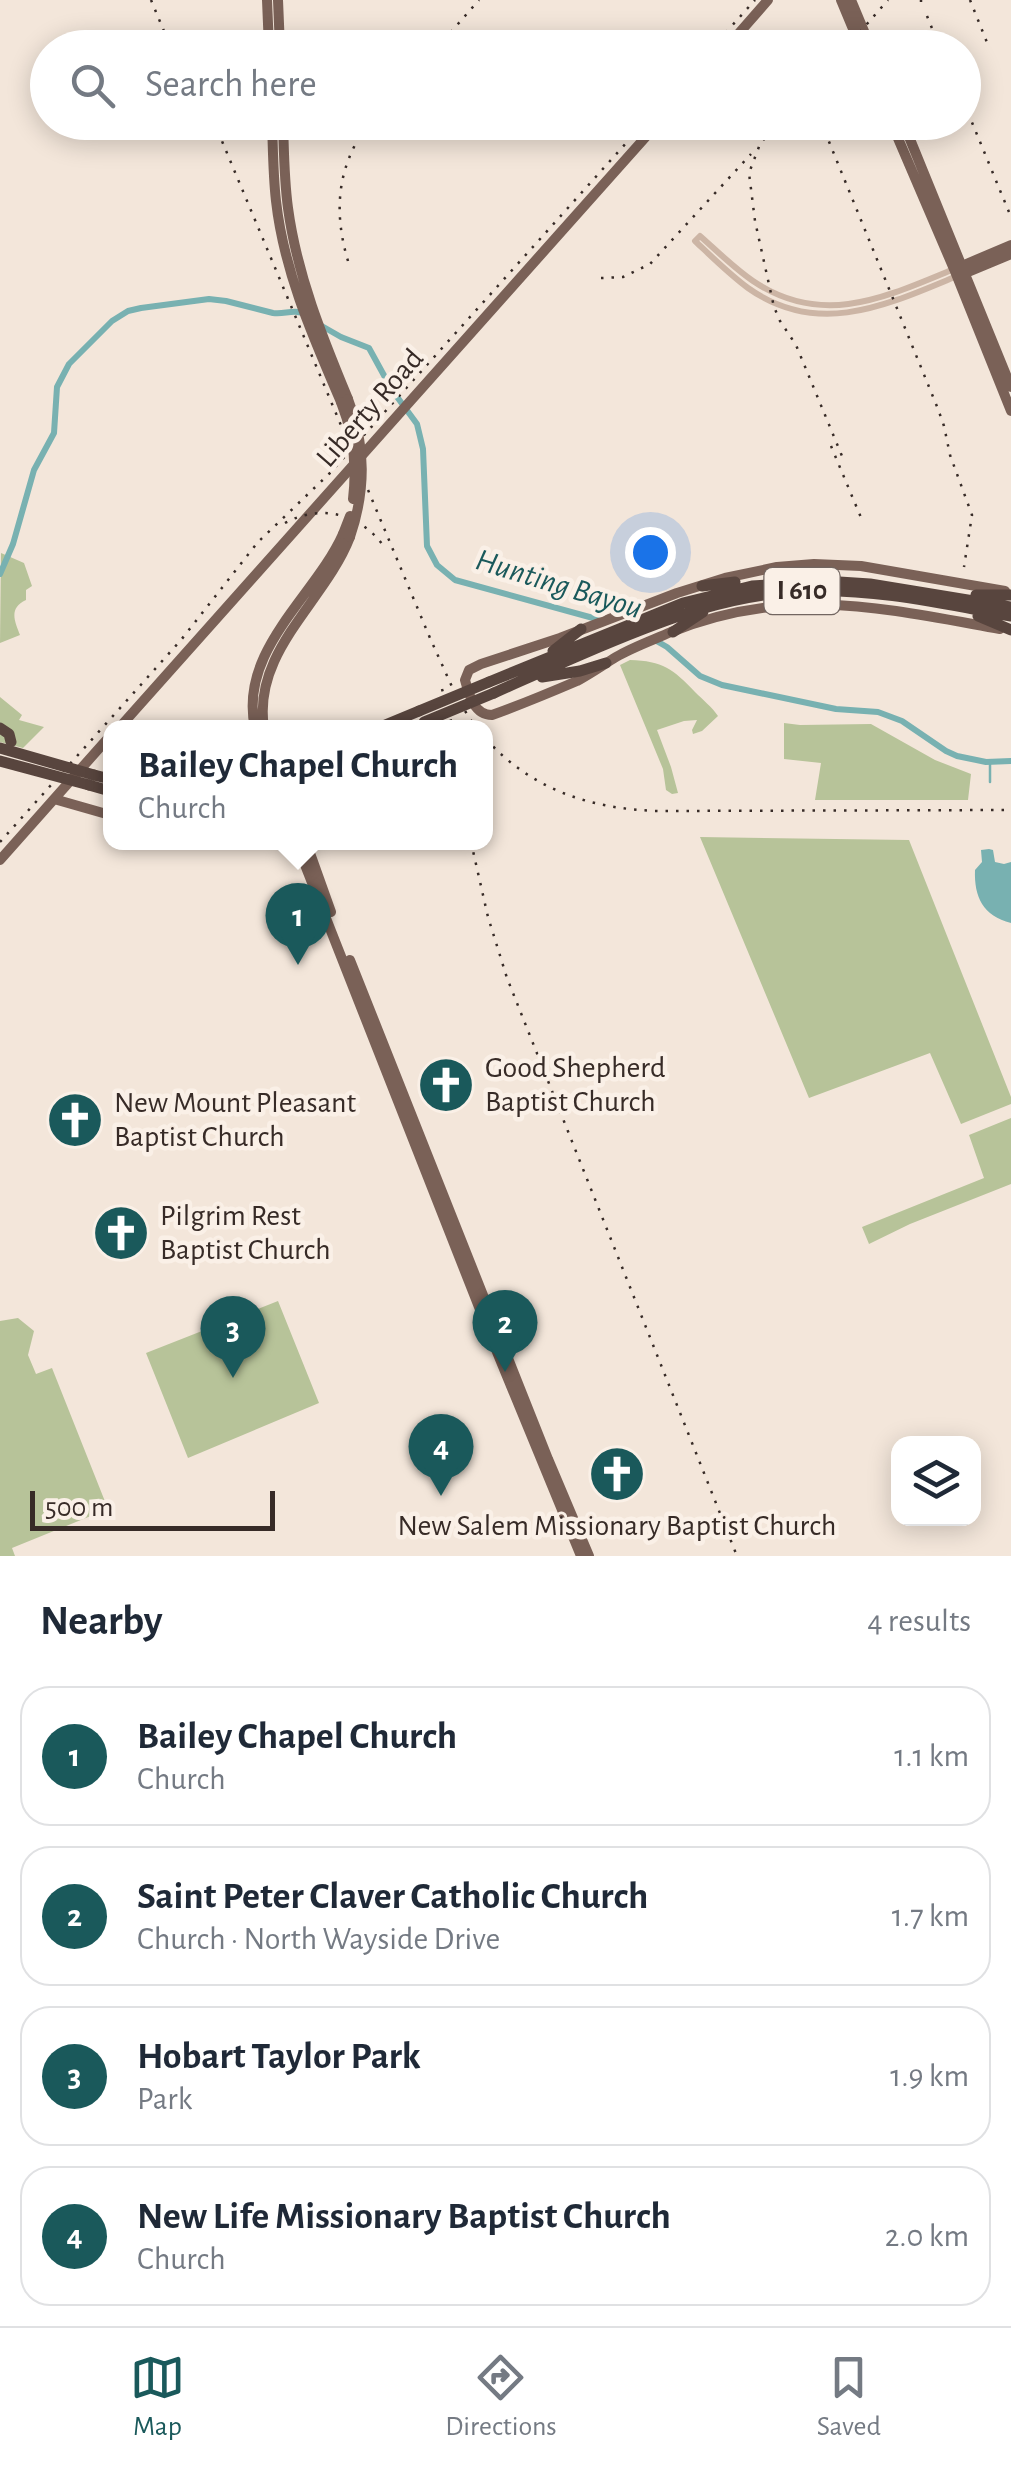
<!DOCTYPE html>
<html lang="en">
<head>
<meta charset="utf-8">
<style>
  body { margin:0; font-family:"Alegreya Sans",sans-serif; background:#f6f6f7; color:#1f2937 }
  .controls { position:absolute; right:30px; bottom:30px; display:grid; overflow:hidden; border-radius:20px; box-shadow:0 5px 25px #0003 }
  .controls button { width:90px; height:90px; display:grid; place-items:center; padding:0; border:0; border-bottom:2px solid #e0e1e3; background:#fff; color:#1f2937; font:50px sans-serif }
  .scale { position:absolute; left:30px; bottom:25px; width:245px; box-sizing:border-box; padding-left:10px; border:5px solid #372b27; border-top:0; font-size:28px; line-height:35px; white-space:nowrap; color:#372b27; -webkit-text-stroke:8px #faf0e7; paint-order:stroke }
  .you { position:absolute; left:650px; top:552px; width:35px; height:35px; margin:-25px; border:8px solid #fff; border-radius:50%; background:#1a73e8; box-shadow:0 0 0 15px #1a73e833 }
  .badge { display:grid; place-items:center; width:65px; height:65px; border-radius:50%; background:#1a595b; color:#fff; font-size:32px; font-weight:700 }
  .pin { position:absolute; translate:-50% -82px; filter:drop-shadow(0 2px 5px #0008) }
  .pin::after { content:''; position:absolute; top:52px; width:35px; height:30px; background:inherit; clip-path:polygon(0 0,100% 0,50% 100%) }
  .popup { position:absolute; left:103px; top:720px; width:390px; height:130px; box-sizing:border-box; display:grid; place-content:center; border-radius:20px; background:#fff; filter:drop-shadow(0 2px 8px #0005); font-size:32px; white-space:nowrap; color:#747a83 }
  .popup b { font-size:38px; color:#1f2937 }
  .popup::after { content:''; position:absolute; left:50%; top:100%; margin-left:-20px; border:20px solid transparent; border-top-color:#fff }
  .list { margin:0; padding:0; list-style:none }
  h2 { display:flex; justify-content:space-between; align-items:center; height:130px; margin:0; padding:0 40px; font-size:42px }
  h2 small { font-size:32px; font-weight:400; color:#747a83 }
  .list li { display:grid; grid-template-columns:65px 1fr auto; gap:30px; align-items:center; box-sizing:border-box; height:140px; margin:0 20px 20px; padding:0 20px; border:2px solid #e0e1e3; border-radius:30px }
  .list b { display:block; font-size:38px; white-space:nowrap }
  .list p { margin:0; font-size:32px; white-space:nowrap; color:#747a83 }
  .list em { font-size:32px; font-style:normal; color:#747a83 }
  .icon { flex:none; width:55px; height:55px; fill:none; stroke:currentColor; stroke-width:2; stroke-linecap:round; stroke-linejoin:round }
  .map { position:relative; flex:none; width:1011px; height:1556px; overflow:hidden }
  .search { position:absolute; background:#fff; box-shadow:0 5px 25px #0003; left:30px; right:30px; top:30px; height:110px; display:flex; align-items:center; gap:25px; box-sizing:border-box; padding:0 35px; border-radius:55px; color:#747a83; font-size:38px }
  .sheet { height:770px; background:#fff }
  nav { display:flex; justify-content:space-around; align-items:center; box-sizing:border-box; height:140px; border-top:2px solid #e0e1e3; background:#fff; font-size:28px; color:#747a83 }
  nav a { display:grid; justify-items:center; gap:5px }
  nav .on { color:#1a595b }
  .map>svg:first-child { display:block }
  .green { fill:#b7c399 }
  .water { fill:#78b1b1 }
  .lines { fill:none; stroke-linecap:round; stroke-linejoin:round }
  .stream { stroke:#78b1b1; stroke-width:2.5 }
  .river { stroke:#78b1b1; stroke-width:6 }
  .minor { stroke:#ccb5a5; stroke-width:6 }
  .major { stroke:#7a6157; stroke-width:10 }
  .highway { stroke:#58453e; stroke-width:11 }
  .rail { stroke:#372b27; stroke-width:2.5; stroke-dasharray:2.5 8; stroke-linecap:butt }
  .major-bridge { stroke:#7a6157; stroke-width:10 }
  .highway-bridge { stroke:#58453e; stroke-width:11 }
  .labels { text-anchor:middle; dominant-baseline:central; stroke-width:9; stroke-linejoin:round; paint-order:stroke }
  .shield { fill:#faf0e7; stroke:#726661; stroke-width:2.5 }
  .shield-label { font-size:28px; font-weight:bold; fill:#372b27 }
  .street-label { font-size:30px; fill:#372b27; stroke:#faf0e7 }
  .poi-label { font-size:30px; fill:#372b27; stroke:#faf0e7; text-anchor:start }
  .water-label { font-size:32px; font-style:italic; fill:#1a595b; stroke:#faf0e7 }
</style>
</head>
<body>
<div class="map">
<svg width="1011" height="1556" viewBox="0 0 1011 1556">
  <rect width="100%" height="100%" fill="#f3e6da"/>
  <path class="green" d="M1,553l23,10 8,23 -6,4v10c-17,8 -12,20 -6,35l-20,8z
    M630,660c33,1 43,9 65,32 8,8 17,15 23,24l-16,15 -9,3 -1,-4 5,-10 -13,1 -27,9 14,37 7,26 -6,1 -6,-4 -3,-21 -43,-104z
    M0,697l22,18 -3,5 25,7 -21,21 -23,-6z
    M784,723l16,2 71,-1 64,36 36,14 -3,26h-153l6,-37 -37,-4z
    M700,837l209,3 102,257v7l-50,20 -31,-71 -121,45z
    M1011,1118v66l-101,40 -41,20 -7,-17 122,-49 -15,-43z
    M278,1301l41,102 -131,55 -42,-105z
    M18,1318l16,13 -6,24 8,19 16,-6 56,141 -96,39 3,8h-15v-235z"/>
  <path class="water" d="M989,849l4,1 2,12 9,2 7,-2v61c-28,-7 -37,-26 -36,-53l7,-8 -1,-12z"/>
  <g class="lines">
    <path class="stream" d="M990,782v-20"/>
    <path class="river" d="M320,325l21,12 28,11 23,42 25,34 6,25 4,97 10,19 18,15 149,41
      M0,574l13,-30 21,-74 20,-37 3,-46 12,-23 43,-43 16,-10 13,-3 68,-9 17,2 47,12c12,2 21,-5 33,2
      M653,639l14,8 33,29 22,9 114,24 42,3 24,9 44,30 11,5 29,6 25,-1"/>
    <path class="minor" d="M954,269c-68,28 -131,59 -201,12 -19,-13 -36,-30 -53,-45l-5,5c17,16 34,33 53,47 70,50 139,17 209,-12"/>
    <path class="major" d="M267,0l2,48
      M278,0l2,48
      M841,0l20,48
      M851,0l20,48
      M726,48l42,-48
      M272,122c1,27 1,53 4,79 8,71 37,136 65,201
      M283,122c1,29 1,57 5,86 9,67 34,128 60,191
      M891,122l63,147 57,142
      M903,122l108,265
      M957,268l54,-23
      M961,275l50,-21
      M1000,629c-118,-21 -212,-44 -329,3 -18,8 -38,15 -55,25 -13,8 -26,17 -39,24 -28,12 -57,24 -85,34 -18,0 -23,-20 -27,-35l4,-10 12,-6 79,-26 117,-45 48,-15 52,-11 37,-3 47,2 144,25
      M119,728l540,-606
      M255,728c-17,-78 60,-131 88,-194
      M264,728c-12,-77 61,-126 86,-191
      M54,799l56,16
      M296,842l194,493 91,221
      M306,842l25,70
      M0,860l110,-124
      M350,960l198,499 41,97"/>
    <path class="highway" d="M702,586l33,-4
      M976,595h35
      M978,616l33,14
      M673,632l30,-20
      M553,651l28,-22
      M542,677l38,-6 26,-8
      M489,682l194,-79 69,-17 72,-5 46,3 141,23
      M494,693c35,-16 70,-31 105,-46 69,-29 131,-53 206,-56 69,-3 139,13 206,25
      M0,728l9,6 2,8
      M378,728l41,-17
      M94,775l16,4
      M89,785l21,6"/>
    <path class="rail" d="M151,0l20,48
      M921,0v2
      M970,0l18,45
      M927,16l13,32
      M437,48l42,-48
      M712,48l43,-48
      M846,48l42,-48
      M964,103l47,114
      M214,122l216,516 28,62 18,28
      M778,122l-18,22 -11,29 6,48 19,86 6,14 16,24 46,111
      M821,122l117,287 6,17 6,29 22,60 -8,52
      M348,261c-15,-50 -11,-97 22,-139
      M601,278l22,-1 27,-13 101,-110
      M831,446l31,74
      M285,523c36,-20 77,-9 100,25
      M442,689l11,39
      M486,739c46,51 105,70 172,72l353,-1
      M0,842l181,-202 77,-98 72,-69 315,-351
      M471,842l17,75 19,61 230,578"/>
    <path class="major-bridge" d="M348,399c18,45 18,91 2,138
      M341,402c13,32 16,63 12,97
      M343,534l7,-18"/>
    <path class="highway-bridge" d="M419,711l70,-29
      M424,722l70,-29
      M0,748l94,27
      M0,761l89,24"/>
  </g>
  <defs>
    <g id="church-disc" transform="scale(2.875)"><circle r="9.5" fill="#1a595b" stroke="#faf0e7"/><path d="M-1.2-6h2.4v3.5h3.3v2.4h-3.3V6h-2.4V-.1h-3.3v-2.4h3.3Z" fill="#fff"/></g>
  </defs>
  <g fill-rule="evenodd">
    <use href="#church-disc" x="446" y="1085"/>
    <use href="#church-disc" x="75" y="1120"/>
    <use href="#church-disc" x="121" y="1233"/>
    <use href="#church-disc" x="617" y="1474"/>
  </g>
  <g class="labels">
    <rect class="shield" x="764.5" y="568" width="75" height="46" rx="8"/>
    <g class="shield-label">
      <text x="802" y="591">I 610</text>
    </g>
    <g class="street-label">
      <text transform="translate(370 408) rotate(-49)">Liberty Road</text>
    </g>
    <g class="poi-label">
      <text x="485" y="1068">Good Shepherd<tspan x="485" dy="34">Baptist Church</tspan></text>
      <text x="114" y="1103">New Mount Pleasant<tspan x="114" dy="34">Baptist Church</tspan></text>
      <text x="160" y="1216">Pilgrim Rest<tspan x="160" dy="34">Baptist Church</tspan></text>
      <text x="617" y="1526" text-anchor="middle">New Salem Missionary Baptist Church</text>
    </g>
    <g class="water-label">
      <text transform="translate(559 584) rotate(17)">Hunting Bayou</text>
    </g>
  </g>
</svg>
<div class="controls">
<button><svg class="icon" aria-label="layers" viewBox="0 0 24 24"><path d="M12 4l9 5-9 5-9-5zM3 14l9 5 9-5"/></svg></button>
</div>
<div class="scale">500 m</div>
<div class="you"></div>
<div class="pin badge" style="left:298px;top:965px">1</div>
<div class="popup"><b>Bailey Chapel Church</b>Church</div>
<div class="pin badge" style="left:505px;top:1372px">2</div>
<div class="pin badge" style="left:233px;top:1378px">3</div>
<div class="pin badge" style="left:441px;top:1496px">4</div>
<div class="search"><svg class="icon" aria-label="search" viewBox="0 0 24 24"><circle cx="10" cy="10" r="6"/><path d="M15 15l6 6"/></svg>Search here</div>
</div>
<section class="sheet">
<h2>Nearby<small>4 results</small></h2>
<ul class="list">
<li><span class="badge">1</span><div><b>Bailey Chapel Church</b><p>Church</p></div><em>1.1 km</em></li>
<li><span class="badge">2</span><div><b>Saint Peter Claver Catholic Church</b><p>Church · North Wayside Drive</p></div><em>1.7 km</em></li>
<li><span class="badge">3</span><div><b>Hobart Taylor Park</b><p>Park</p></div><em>1.9 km</em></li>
<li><span class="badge">4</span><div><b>New Life Missionary Baptist Church</b><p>Church</p></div><em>2.0 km</em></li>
</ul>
</section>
<nav>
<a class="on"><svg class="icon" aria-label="map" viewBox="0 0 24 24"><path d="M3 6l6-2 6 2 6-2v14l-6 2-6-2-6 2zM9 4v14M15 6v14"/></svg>Map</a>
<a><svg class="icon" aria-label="directions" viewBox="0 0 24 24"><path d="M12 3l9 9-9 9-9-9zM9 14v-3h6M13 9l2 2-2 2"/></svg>Directions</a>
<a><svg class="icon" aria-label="saved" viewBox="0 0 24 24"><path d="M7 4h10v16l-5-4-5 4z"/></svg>Saved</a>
</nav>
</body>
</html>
